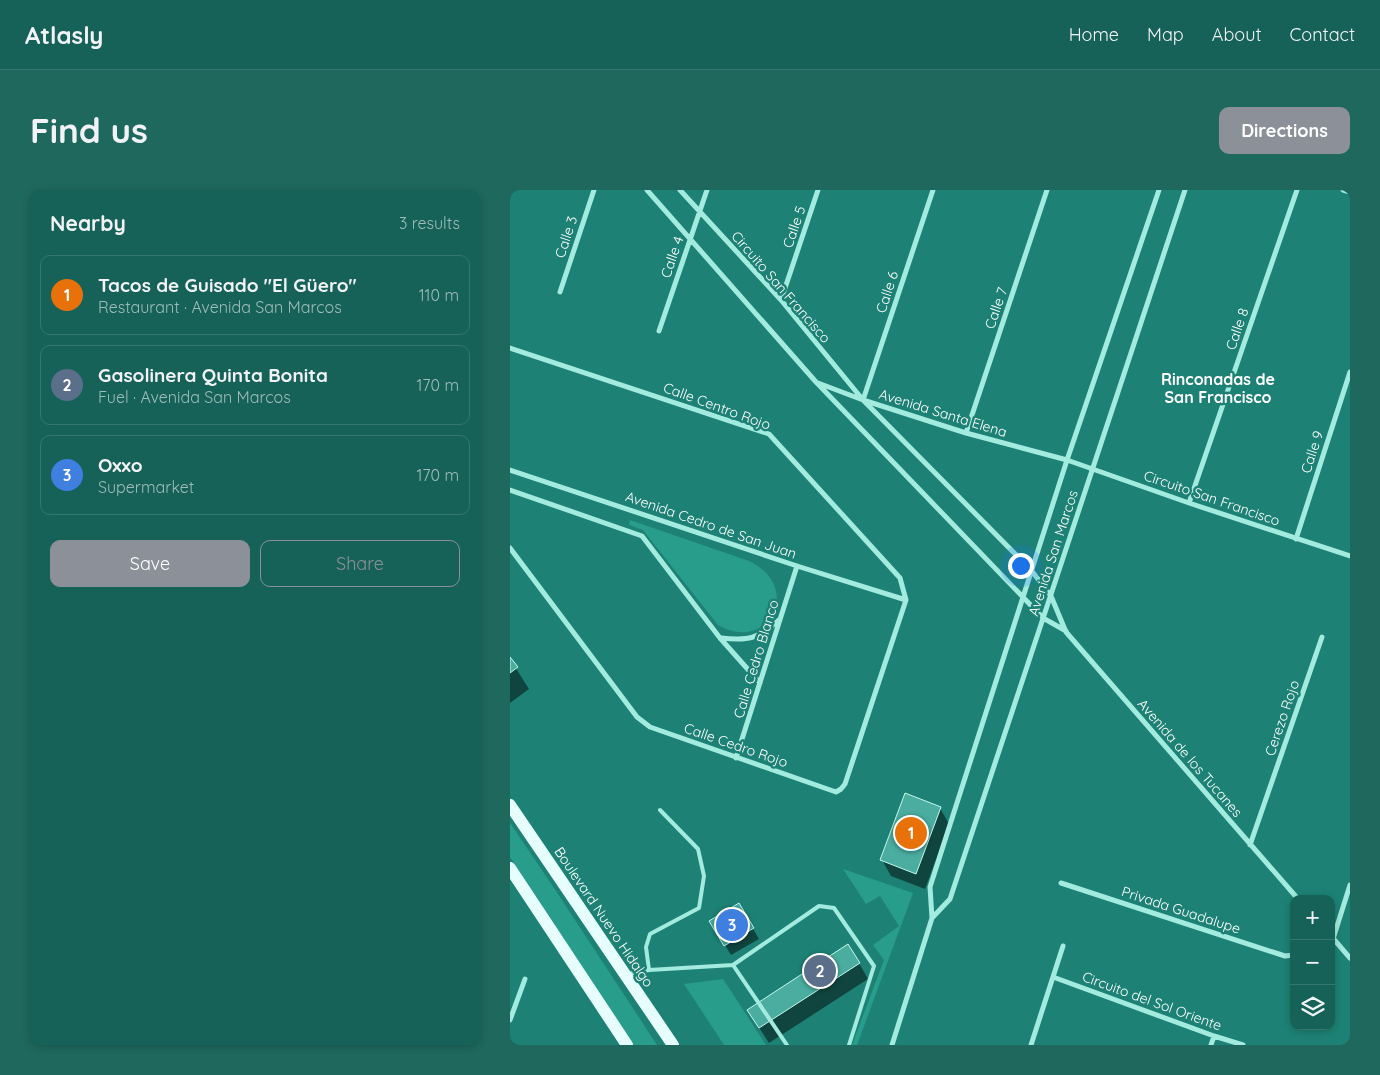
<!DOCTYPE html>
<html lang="en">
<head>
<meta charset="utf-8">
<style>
  body { margin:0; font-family:Quicksand,sans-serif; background:#1f685e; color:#f1f3f6 }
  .controls { position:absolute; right:15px; bottom:15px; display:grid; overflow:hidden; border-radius:10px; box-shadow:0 2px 8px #0003 }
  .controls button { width:45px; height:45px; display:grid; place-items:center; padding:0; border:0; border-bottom:1px solid #35766e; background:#166258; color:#f1f3f6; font:25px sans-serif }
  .you { position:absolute; left:510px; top:375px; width:18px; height:18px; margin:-12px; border:4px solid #fff; border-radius:50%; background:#1a73e8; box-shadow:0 0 0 8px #1a73e833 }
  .badge { display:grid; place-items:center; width:32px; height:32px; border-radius:50%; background:#8c9099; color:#fff; font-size:16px; font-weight:700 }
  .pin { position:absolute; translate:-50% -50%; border:2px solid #fff; box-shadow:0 1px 5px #0006 }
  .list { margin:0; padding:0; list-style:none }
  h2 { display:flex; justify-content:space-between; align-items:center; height:65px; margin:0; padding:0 20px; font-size:21px }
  h2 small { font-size:16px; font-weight:400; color:#9ebcba }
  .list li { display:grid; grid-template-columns:32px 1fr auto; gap:15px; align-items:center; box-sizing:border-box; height:80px; margin:0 10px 10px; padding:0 10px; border:1px solid #35766e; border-radius:10px }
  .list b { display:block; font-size:19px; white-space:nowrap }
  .list p { margin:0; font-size:16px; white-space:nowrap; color:#9ebcba }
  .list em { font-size:16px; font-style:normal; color:#9ebcba }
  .actions { display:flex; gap:10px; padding:15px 20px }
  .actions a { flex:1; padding:11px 0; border:1px solid #8c9099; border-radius:10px; text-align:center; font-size:18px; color:#8c9099 }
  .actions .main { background:#8c9099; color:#fff }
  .icon { flex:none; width:28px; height:28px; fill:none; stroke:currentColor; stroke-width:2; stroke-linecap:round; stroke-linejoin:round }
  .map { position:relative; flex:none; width:840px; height:855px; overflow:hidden; border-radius:10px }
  header { display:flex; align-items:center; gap:30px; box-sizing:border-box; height:70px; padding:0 25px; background:#166258; border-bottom:1px solid #35766e }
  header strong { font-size:24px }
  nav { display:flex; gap:28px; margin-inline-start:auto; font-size:18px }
  .intro { display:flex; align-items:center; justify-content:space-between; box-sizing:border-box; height:120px; padding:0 30px }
  h1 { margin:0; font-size:35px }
  .button { padding:12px 22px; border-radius:10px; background:#8c9099; color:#fff; font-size:18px; font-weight:700 }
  main { display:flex; gap:30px; padding:0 30px }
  aside { flex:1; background:#166258; border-radius:10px; box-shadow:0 2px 8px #0003 }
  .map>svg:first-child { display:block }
  .green { fill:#299d8c }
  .shadow { fill:#0007 }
  .building { fill:#4aada0; stroke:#c7f7f0 }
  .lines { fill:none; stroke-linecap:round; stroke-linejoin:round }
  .service { stroke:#a3eadf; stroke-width:4 }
  .minor { stroke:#a3eadf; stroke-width:5 }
  .primary { stroke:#e6fefc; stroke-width:12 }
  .labels { text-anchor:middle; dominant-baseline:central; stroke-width:5; stroke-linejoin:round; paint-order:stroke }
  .street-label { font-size:14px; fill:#fff; stroke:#1d8275 }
  .quarter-label { font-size:16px; font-weight:bold; fill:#fff; stroke:#1d8275 }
</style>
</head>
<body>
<header>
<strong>Atlasly</strong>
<nav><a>Home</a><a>Map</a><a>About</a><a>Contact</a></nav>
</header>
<div class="intro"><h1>Find us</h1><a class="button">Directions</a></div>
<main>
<aside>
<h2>Nearby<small>3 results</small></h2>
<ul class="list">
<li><span class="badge" style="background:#e8710a">1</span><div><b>Tacos de Guisado &quot;El Güero&quot;</b><p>Restaurant · Avenida San Marcos</p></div><em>110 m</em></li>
<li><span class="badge" style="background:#5c6f8a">2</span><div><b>Gasolinera Quinta Bonita</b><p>Fuel · Avenida San Marcos</p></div><em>170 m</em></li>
<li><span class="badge" style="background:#3f7fe0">3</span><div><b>Oxxo</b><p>Supermarket</p></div><em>170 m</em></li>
</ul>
<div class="actions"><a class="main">Save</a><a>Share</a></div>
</aside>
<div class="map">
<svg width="840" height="855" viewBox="0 0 840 855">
  <rect width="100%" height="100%" fill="#1d8275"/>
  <path class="green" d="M120,330l119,41c56,27 18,93 -31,64l-75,-95 -14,-5z
    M0,633l44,65 103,157h-24l-123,-188z
    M333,679l70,24 -56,152h-5l32,-85 -11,-15 26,-19 -19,-30 -14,8z
    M213,789l43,66h-42l-40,-61z"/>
  <path class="shadow" d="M0,469l19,30 -19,14z
    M430,618l9,16 -24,65 -34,-13 -9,-16z
    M229,715l20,34 -28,16 -20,-33z
    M349,773l9,16 -99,64 -11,-17z"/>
  <path class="building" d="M0,467l8,10 -8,6z
    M395,603l36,14 -25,67 -36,-14z
    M229,713l15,25 -30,18 -15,-25z
    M338,754l12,19 -101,65 -12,-18z"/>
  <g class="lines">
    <path class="service" d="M223,775l86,-59 15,2 40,58 -25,79
      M139,780l-3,-23 4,-13 49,-26 5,-32 -6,-27 -38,-39
      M118,784l21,-4 84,-5 54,80"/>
    <path class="minor" d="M137,0l169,192 227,236 23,13
      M170,0l101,110 82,100 168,170 20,26 15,36 232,267
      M833,0l7,2
      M50,102l34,-102
      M271,110l37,-110
      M149,141l48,-141
      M0,158l259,86 131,144 6,22
      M308,193l45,17 103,33 101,27 122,43 161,53
      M353,210l70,-210
      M456,243l81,-243
      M0,280l287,96 109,34
      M0,300l132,46 78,102 40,45
      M679,313l108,-313
      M786,349l54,-167
      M0,358l127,169 13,10 186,65 5,-3 4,-5 61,-184
      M211,448c29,3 35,1 58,-18
      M226,568l61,-192
      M740,655l72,-208
      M551,693l224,73 9,-1
      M422,728l18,-19 235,-709
      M822,747l18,21
      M821,751l2,-2 17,-54
      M543,787l161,59 29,9
      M0,830l15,-41
      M382,855l40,-127 -2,-31 137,-427 92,-270
      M521,855l32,-99
      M701,855l3,-9"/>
    <path class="primary" d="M0,615l163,240
      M0,678l117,177"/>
  </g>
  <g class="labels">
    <g class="street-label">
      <text transform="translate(284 37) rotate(-71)">Calle 5</text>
      <text transform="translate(56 47) rotate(-72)">Calle 3</text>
      <text transform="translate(162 67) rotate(-71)">Calle 4</text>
      <text transform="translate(271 97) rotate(49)">Circuito San Francisco</text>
      <text transform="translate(377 102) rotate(-72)">Calle 6</text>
      <text transform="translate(486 118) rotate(-71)">Calle 7</text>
      <text transform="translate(727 139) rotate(-71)">Calle 8</text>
      <text transform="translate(207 216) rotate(20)">Calle Centro Rojo</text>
      <text transform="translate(433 223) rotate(17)">Avenida Santa Elena</text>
      <text transform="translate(802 262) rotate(-72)">Calle 9</text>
      <text transform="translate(702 308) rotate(19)">Circuito San Francisco</text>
      <text transform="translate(201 335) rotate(19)">Avenida Cedro de San Juan</text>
      <text transform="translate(543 363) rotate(-72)">Avenida San Marcos</text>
      <text transform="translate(246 469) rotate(-73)">Calle Cedro Blanco</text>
      <text transform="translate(772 528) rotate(-71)">Cerezo Rojo</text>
      <text transform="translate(226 555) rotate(19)">Calle Cedro Rojo</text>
      <text transform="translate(680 568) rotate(49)">Avenida de los Tucanes</text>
      <text transform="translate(671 720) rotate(18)">Privada Guadalupe</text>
      <text transform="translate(94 727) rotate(56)">Boulevard Nuevo Hidalgo</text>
      <text transform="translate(642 811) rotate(20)">Circuito del Sol Oriente</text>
    </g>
    <g class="quarter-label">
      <text x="708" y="189">Rinconadas de<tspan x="708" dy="18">San Francisco</tspan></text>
    </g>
  </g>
</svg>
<div class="controls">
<button>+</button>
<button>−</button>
<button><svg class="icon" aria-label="layers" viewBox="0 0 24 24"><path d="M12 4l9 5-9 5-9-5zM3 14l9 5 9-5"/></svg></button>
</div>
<div class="you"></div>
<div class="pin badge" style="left:401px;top:643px;background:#e8710a">1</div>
<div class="pin badge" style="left:310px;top:781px;background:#5c6f8a">2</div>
<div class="pin badge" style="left:222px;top:735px;background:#3f7fe0">3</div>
</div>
</main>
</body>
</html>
